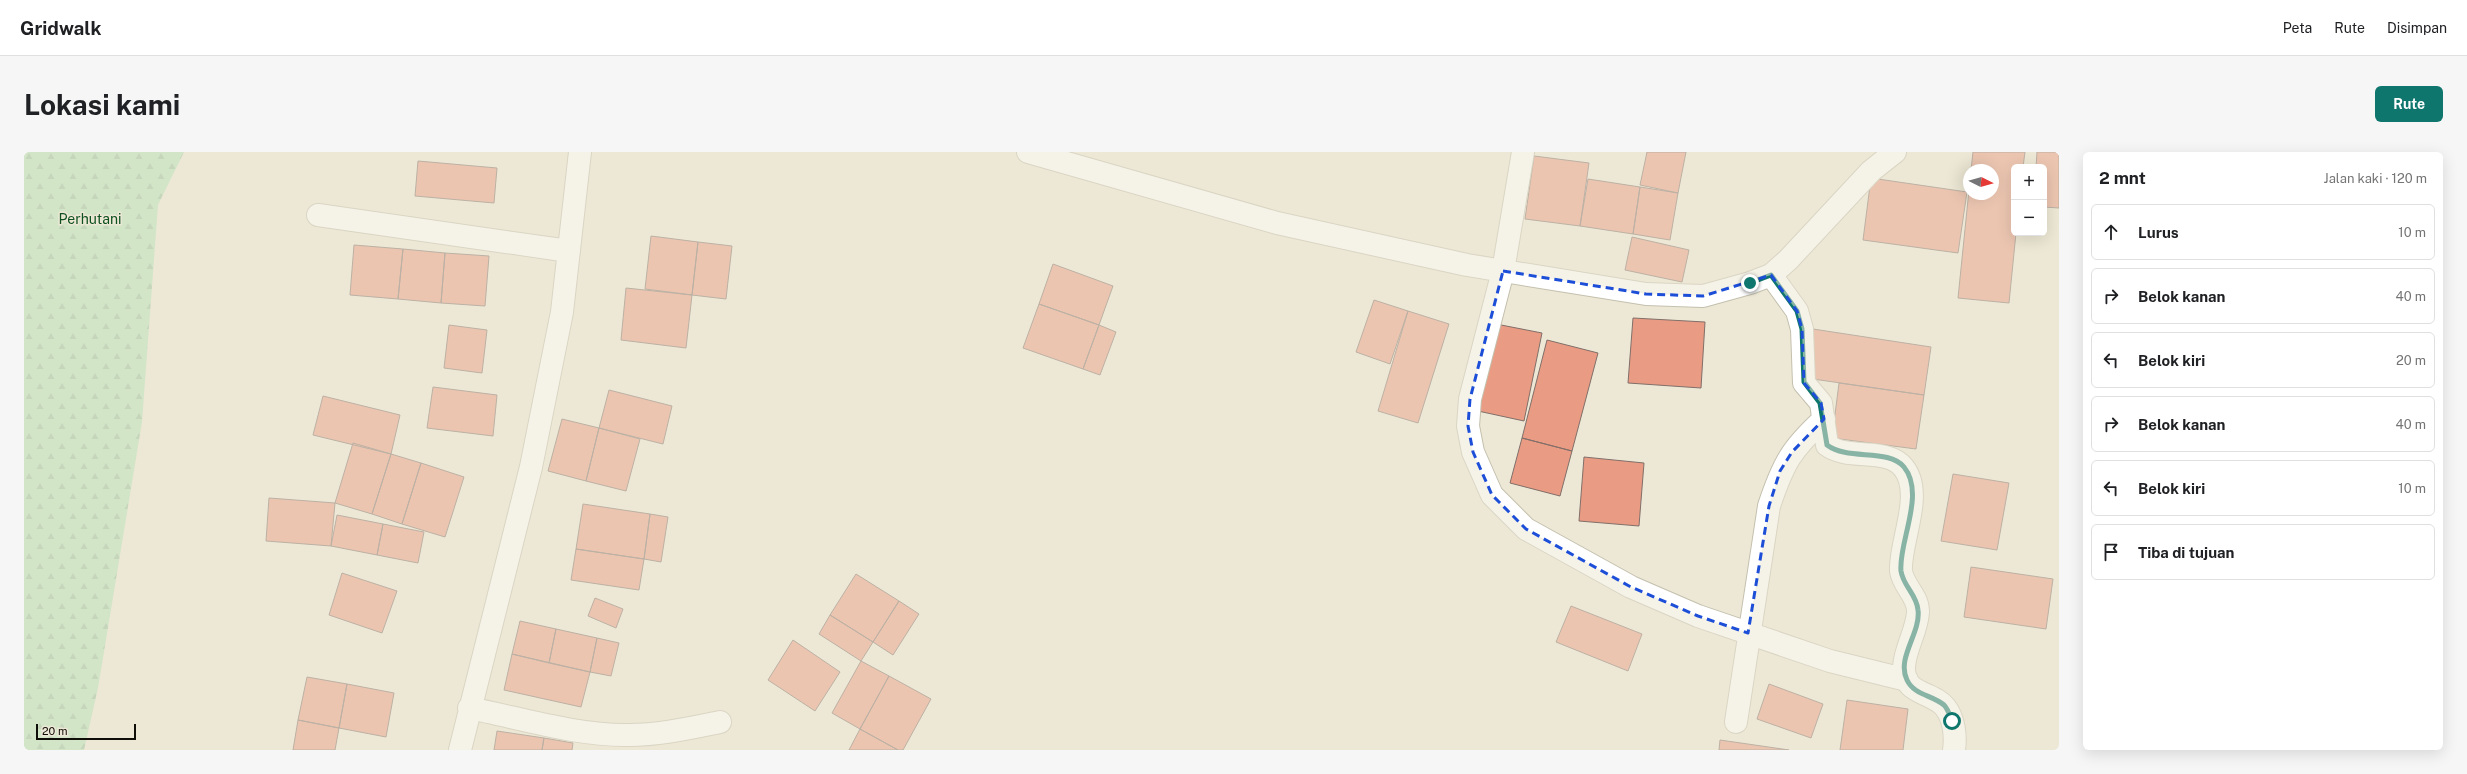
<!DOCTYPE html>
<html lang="id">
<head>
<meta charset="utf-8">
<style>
  body { margin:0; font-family:"Public Sans",sans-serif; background:#f6f6f6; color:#202124 }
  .controls { position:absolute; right:12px; top:12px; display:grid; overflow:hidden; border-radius:6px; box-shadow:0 4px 16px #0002 }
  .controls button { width:36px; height:36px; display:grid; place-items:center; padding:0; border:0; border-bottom:1px solid #e0e0e0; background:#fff; color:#202124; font:20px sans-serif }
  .compass { position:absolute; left:1939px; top:12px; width:36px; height:36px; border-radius:50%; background:#fff; box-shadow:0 4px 16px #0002; rotate:95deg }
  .scale { position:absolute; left:12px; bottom:10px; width:100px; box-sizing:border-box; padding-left:4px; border:2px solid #100e08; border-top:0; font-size:11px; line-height:14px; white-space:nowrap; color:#100e08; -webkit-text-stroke:3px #ede8d6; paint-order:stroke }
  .stop { position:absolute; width:12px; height:12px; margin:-9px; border:3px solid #0f766e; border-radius:50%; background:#fff }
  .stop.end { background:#0f766e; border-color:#fff; box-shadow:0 1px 4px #0008 }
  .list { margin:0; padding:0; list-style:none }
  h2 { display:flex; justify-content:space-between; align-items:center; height:52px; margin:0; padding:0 16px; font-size:17px }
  h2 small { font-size:13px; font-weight:400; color:#757577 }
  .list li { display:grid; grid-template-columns:26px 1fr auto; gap:12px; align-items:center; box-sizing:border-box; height:56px; margin:0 8px 8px; padding:0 8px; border:1px solid #e0e0e0; border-radius:6px }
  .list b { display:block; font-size:15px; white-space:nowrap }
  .list em { font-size:13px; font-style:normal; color:#757577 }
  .icon { flex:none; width:22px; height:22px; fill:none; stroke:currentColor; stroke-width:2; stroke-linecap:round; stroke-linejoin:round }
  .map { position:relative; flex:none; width:2035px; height:598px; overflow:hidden; border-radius:6px }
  header { display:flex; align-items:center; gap:24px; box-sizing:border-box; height:56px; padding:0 20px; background:#fff; border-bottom:1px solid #e0e0e0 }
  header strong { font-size:19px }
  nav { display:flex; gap:22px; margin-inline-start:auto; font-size:14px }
  .intro { display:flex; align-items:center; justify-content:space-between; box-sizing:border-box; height:96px; padding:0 24px }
  h1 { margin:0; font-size:28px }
  .button { padding:10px 18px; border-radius:6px; background:#0f766e; color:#fff; font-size:14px; font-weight:700 }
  main { display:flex; gap:24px; padding:0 24px }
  aside { flex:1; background:#fff; border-radius:6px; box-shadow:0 4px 16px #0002 }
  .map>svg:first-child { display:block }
  .forest { fill:url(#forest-firs) }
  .building { fill:#e99b83; stroke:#816f69 }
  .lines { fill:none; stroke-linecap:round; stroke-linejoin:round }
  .minor-casing { stroke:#c4c0ae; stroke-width:24 }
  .minor { stroke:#fff; stroke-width:22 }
  .route { stroke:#0f766e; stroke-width:5 }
  .marked { fill:none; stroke:#1d4ed8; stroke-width:3; stroke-dasharray:8 5; stroke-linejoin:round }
  .labels { text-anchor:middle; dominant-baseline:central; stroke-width:3; stroke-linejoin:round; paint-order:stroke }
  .park-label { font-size:14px; fill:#0d511f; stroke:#ede8d6 }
</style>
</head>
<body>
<header>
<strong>Gridwalk</strong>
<nav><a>Peta</a><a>Rute</a><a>Disimpan</a></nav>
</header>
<div class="intro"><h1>Lokasi kami</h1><a class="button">Rute</a></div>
<main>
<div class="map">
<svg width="2035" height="598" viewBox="0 0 2035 598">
  <defs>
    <pattern id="forest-firs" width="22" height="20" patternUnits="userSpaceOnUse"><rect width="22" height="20" fill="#b2e2b7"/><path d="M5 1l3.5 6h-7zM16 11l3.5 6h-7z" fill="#98c19c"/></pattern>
  </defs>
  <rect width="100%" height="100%" fill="#ede8d6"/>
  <path class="forest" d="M0,0h160l-26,53 -16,217 -44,266 -14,62h-60z"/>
  <path class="building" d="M1623,0h39l-8,41 -38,-8z
    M1949,0h52l-2,15h-9v66h2l-7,70 -51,-5 11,-108v4h24v-24h-22z
    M2013,0h22v56l-15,-1v-40h-8z
    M1510,4l55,7 -9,63 -55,-7z
    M394,9l79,7 -3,35 -79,-7z
    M1847,26l96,14 -9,61 -95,-13z
    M1564,27l52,8 -7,47 -53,-8z
    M1616,35l38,6 -8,47 -37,-6z
    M627,84l47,6 -6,53 -47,-6z
    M1608,85l57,13 -7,32 -57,-12z
    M674,90l34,4 -6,53 -34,-4z
    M330,93l49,4 -5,50 -48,-4z
    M379,97l42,4 -4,50 -43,-4z
    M421,101l44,3 -4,50 -44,-3z
    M1029,112l60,22 -14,39 -60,-21z
    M602,136l66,7 -6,53 -65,-8z
    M1350,148l34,11 -18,53 -34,-12z
    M1015,152l60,21 -16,44 -60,-21z
    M1384,159l41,13 -31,99 -40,-12z
    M1609,166l72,4 -4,66 -73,-5z
    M1472,172l46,9 -18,88 -46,-10z
    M425,173l38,5 -5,43 -38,-5z
    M1075,173l17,7 -16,43 -17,-6z
    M1789,177l118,18 -7,48 -118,-17z
    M1523,188l51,13 -26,98 -50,-13z
    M1815,231l85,12 -8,54 -84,-11z
    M409,235l64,8 -4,41 -66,-8z
    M585,238l63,16 -9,38 -64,-16z
    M299,244l77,19 -9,39 -78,-19z
    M538,267l37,9 -13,53 -38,-10z
    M575,276l41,11 -14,52 -40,-10z
    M1498,286l50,13 -12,45 -50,-13z
    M329,291l38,11 -19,60 -37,-11z
    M367,302l30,9 -19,61 -30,-10z
    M1560,305l60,6 -5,63 -60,-5z
    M397,311l43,14 -19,60 -43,-13z
    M1929,322l56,9 -12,67 -56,-9z
    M245,346l66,5 -4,43 -65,-5z
    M559,352l67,10 -6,45 -68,-10z
    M626,362l18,3 -7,45 -17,-3z
    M313,363l46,9 -6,31 -46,-9z
    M359,372l41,8 -6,31 -41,-8z
    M552,397l68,10 -5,31 -68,-10z
    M1947,415l82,12 -7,50 -82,-12z
    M318,421l55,18 -15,42 -53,-18z
    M832,422l43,27 -26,41 -43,-27z
    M571,446l28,11 -7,19 -28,-12z
    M875,449l20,13 -26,41 -20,-13z
    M1547,454l71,28 -14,37 -72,-29z
    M806,463l43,27 -12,19 -42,-27z
    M496,469l36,8 -7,34 -37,-9z
    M532,477l41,9 -7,34 -41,-9z
    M573,486l22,5 -8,33 -21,-4z
    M769,488l47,32 -25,39 -47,-31z
    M488,502l78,18 -9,35 -77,-17z
    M837,509l28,15 -29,53 -28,-16z
    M865,524l42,23 -28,51h-5l-38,-21z
    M283,525l40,7 -8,44 -41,-8z
    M323,532l47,9 -8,44 -47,-9z
    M1745,532l54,20 -12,34 -54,-19z
    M1823,548l61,9 -5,41h-63z
    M274,568l41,8 -4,22h-42z
    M836,577l38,21h-49z
    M473,579l47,7 -2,12h-48z
    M520,586l29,5 -1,7h-30z
    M1696,588l69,10h-70z"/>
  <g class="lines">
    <g class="minor-casing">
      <path id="minor" d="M1004,0l249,71 190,42 179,29 57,2 47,-13 21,-8 17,-15 83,-89 24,-19
        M1499,0l-20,119 -33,128 -2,27 5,26 19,43 34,34 105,58 67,29 132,45 77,19
        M294,63l251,36
        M1747,123l26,36 5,18 2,54 17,20 6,42c21,16 60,2 76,22 22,26 -4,76 -2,104 2,15 18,26 17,41 -1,19 -13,36 -14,55 -1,28 28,24 41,40 9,11 11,29 9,43
        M445,556c51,10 109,28 160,27 31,0 61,-7 91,-13
        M1712,570l33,-216c14,-42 22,-57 55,-87
        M436,598l71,-283 31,-155 18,-160"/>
    </g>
    <use href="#minor" class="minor"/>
  </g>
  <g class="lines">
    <path class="route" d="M1726,131l21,-8 26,36 5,18 2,53 16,21 7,42c21,16 61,3 77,22 22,27 -6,76 -3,104 2,15 16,24 17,39 3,23 -22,48 -11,70 7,15 25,15 37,25 4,4 6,11 8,16"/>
  </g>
  <path d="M0 0H2035V598H0ZM1479,119l143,23 57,2 68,-21 26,36 5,18 2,54 17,20 3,16 -32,33 -12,19 -11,35 -21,127 -50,-17 -67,-29 -105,-58 -34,-34 -19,-43 -5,-26 2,-27z" fill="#ede8d6" fill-opacity=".55" fill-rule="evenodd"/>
  <path class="marked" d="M1479,119l143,23 57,2 68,-21 26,36 5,18 2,54 17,20 3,16 -32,33 -12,19 -11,35 -21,127 -50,-17 -67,-29 -105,-58 -34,-34 -19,-43 -5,-26 2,-27z"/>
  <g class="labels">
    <g class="park-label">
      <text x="66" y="67">Perhutani</text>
    </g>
  </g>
</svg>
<div class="controls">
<button>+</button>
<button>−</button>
</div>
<svg class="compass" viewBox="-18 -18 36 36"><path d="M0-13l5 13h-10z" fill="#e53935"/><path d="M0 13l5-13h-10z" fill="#757577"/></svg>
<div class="scale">20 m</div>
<div class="stop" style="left:1928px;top:569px"></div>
<div class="stop end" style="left:1726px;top:131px"></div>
</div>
<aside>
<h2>2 mnt<small>Jalan kaki · 120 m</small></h2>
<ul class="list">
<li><svg class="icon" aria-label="ahead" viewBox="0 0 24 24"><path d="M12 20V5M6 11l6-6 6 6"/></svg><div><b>Lurus</b></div><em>10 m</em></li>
<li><svg class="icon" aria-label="right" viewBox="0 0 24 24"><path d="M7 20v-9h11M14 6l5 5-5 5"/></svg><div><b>Belok kanan</b></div><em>40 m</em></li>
<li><svg class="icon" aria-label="left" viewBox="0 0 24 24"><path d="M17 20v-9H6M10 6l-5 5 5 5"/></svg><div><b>Belok kiri</b></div><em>20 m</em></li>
<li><svg class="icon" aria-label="right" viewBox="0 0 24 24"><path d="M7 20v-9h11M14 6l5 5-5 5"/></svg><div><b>Belok kanan</b></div><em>40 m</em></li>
<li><svg class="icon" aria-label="left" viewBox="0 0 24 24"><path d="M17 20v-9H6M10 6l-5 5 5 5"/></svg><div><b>Belok kiri</b></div><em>10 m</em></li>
<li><svg class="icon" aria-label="arrive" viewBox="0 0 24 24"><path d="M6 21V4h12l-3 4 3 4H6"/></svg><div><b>Tiba di tujuan</b></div></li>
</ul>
</aside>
</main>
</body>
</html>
